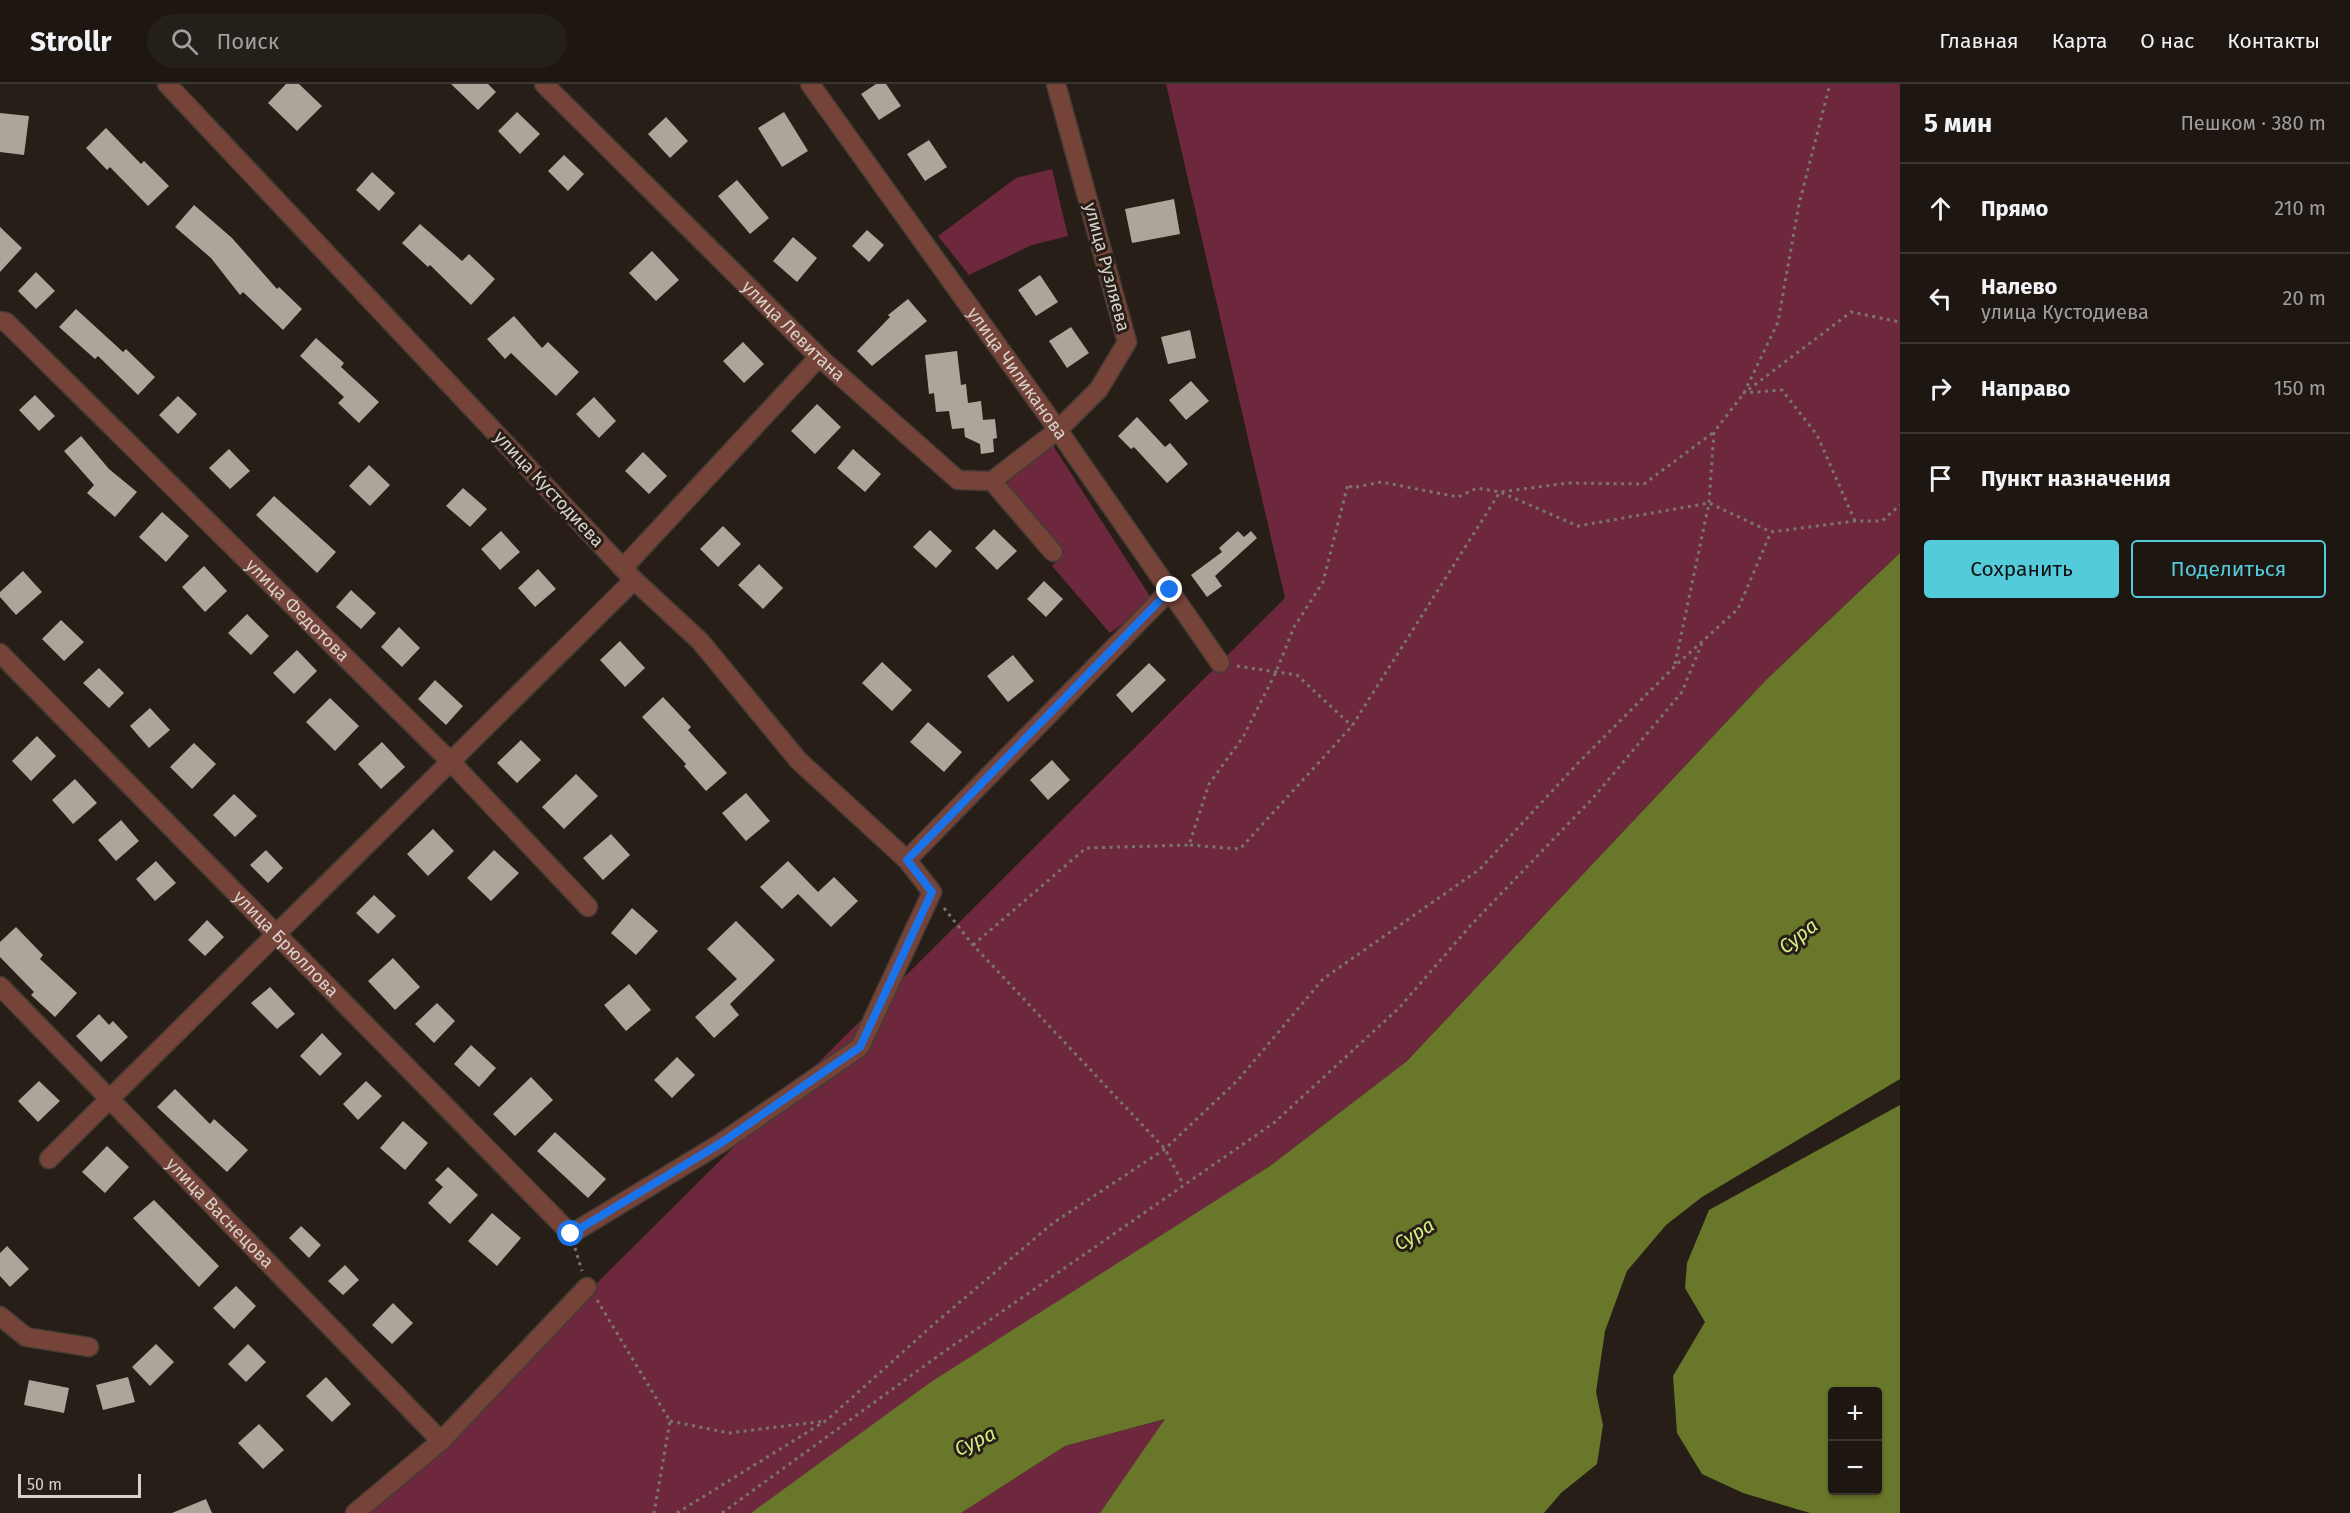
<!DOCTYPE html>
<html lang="ru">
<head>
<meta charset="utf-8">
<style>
  body { margin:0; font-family:"Fira Sans",sans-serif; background:#251f1a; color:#f1f3f6 }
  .controls { position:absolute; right:18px; bottom:18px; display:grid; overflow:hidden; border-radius:6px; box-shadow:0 2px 4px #0004 }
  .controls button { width:54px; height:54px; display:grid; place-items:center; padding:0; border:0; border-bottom:2px solid #3b3531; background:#1d1611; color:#f1f3f6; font:30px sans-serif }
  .scale { position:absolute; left:18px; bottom:15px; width:123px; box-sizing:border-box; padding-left:6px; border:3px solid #d7d1cc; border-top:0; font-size:16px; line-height:21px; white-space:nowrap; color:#d7d1cc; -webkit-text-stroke:4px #271e17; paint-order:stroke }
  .stop { position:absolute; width:18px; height:18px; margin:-14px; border:4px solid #1a73e8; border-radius:50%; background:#fff }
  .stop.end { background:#1a73e8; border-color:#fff; box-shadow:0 2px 6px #0008 }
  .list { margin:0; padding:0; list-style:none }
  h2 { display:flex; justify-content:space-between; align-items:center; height:78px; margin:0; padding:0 24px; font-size:26px }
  h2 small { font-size:20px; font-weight:400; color:#a09f9f }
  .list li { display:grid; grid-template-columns:39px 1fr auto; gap:18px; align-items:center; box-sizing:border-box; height:90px; padding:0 24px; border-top:2px solid #3b3531 }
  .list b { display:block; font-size:22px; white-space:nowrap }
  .list p { margin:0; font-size:20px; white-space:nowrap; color:#a09f9f }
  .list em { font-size:20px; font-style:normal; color:#a09f9f }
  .actions { display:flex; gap:12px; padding:18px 24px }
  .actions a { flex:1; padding:14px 0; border:2px solid #53cbda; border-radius:6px; text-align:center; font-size:21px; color:#53cbda }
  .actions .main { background:#53cbda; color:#111 }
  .icon { flex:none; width:33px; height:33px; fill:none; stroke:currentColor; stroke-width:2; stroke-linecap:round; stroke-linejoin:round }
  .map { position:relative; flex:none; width:1900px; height:1429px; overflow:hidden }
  header { display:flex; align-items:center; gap:36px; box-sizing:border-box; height:84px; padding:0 30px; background:#1d1611; border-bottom:2px solid #3b3531 }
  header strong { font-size:28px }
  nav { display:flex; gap:33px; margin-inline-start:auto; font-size:21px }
  .search { width:420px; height:54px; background:#251f1a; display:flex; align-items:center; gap:15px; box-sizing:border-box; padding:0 21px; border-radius:33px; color:#a09f9f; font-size:22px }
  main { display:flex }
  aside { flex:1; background:#1d1611 }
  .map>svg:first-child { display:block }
  .green { fill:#6e283e }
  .water { fill:#68772a; fill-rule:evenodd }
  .building { fill:#aba699 }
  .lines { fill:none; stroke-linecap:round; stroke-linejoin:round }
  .minor-casing { stroke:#433b34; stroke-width:21 }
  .path { stroke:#7b736d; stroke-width:3; stroke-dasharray:3 4.5; stroke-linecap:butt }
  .minor { stroke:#764339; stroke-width:18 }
  .route { stroke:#1a73e8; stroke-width:8 }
  .labels { text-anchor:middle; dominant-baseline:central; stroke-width:6; stroke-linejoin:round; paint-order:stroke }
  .street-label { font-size:18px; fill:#d7d1cc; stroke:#271e17 }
  .water-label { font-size:20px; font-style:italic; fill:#d5ed83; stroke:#271e17 }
</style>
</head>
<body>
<header>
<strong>Strollr</strong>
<div class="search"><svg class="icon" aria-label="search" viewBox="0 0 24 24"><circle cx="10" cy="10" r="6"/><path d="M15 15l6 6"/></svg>Поиск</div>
<nav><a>Главная</a><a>Карта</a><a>О нас</a><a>Контакты</a></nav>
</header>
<main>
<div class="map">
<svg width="1900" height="1429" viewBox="0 0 1900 1429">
  <rect width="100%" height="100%" fill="#271e17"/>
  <path class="green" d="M1166,0h734v469l-133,126 -360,382 -137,105 -515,347h-389l919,-915z
    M1052,85l16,67 -36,9 -63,30 -31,-39 78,-58z
    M1052,360l101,157 -43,32 -58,-67 12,-14 -59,-71z
    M1166,1335l-66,94h-139l104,-67z"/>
  <path class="water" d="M1900,469v526l-198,118 -36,28 -39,46 -22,60 -9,61 7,33 -6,39 -36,29 -17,20h-444l65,-94 -100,27 -104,67h-210l180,-131 339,-216 137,-105 360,-382z
    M1900,1021v408h-90l-67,-20 -41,-19 -25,-41 -4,-57 32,-54 -20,-34 2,-25 22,-53zM1832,1308h46v98h-46z"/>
  <path class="building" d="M286,0h13l23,22 -25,25 -29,-28z
    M451,0h37l8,8 -18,18z
    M876,0h10l15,22 -22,14 -18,-26z
    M517,28l23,22 -20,20 -22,-23z
    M784,28l24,39 -26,16 -24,-39z
    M0,29l29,3 -5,39 -24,-3z
    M666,33l22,24 -18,17 -22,-24z
    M106,44l35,36 3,-3 25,25 -21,20 -38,-39 -3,3 -21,-22z
    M929,56l18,27 -22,14 -18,-27z
    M564,71l20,19 -16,17 -20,-20z
    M372,88l23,21 -16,18 -23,-21z
    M737,96l32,38 -19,16 -32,-38z
    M1174,115l6,35 -48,9 -7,-34z
    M194,121l38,33 45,51 2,-2 23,22 -19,21 -40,-38 -3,3 -29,-37 -36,-31z
    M420,140l42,37 7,-7 26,25 -24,26 -41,-40 -2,2 -26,-24z
    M0,143l22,21 -22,24z
    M867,146l17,15 -15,17 -17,-16z
    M793,153l24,21 -20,24 -24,-21z
    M652,167l27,29 -23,21 -27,-28z
    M36,188l19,19 -19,18 -18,-18z
    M1040,191l18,27 -22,14 -18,-26z
    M908,215l19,22 -55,45 -15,-15 33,-34 -2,-2z
    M76,225l47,43 3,-3 29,28 -17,18 -40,-39 -3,3 -36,-32z
    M514,232l28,32 6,-6 31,30 -23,24 -45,-43 -6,6 -18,-20z
    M1071,243l18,26 -22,15 -18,-27z
    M1190,246l6,28 -28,6 -7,-27z
    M316,254l28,25 -3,4 38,35 -20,21 -21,-20 6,-6 -44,-41z
    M743,258l21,22 -20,19 -21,-22z
    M957,267l4,34 5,-1 2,19 13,-2 2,19 12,-1 2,19 -4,1 1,13 -13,2 -1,-10 -15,-7 -1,-9 -12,1 -3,-18 -13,1 -2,-19 -5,1 -4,-39z
    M1191,297l18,20 -23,19 -17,-20z
    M35,311l20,21 -16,15 -20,-21z
    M178,312l19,18 -19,20 -19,-19z
    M594,313l22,24 -17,17 -23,-24z
    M817,320l24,23 -26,27 -24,-23z
    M1137,333l28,30 5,-4 18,21 -21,19 -33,-36 -3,2 -13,-13z
    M81,352l28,33 28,23 -22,25 -28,-24 7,-8 -30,-34z
    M229,365l21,22 -20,18 -21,-21z
    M853,365l28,25 -16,18 -28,-24z
    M643,368l24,24 -18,18 -24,-23z
    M369,381l21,20 -20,21 -21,-20z
    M463,404l24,21 -17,18 -24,-21z
    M274,412l62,56 -19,21 -61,-58z
    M162,428l27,24 -23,26 -27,-25z
    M723,442l18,18 -23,23 -18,-18z
    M994,445l23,22 -20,19 -22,-22z
    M930,446l22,21 -16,17 -23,-21z
    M501,447l19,21 -20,18 -19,-21z
    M1238,447l6,6 7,-6 6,7 -42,38 7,10 -15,11 -16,-22 31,-23 -3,-4z
    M759,480l24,24 -20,21 -25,-24z
    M204,482l23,25 -22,21 -23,-25z
    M538,485l18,20 -21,18 -17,-19z
    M23,487l19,21 -26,23 -16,-18v-5z
    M1044,497l19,18 -17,18 -19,-18z
    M351,506l25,23 -15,16 -25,-22z
    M247,530l22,22 -18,19 -23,-22z
    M61,536l23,22 -20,19 -22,-22z
    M399,543l21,21 -18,19 -21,-20z
    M620,557l25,27 -20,19 -25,-27z
    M297,566l20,21 -23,23 -21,-21z
    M1013,571l21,26 -26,21 -21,-26z
    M882,578l30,28 -20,21 -30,-28z
    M1149,579l17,17 -34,33 -16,-18z
    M99,584l25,25 -15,15 -26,-25z
    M435,596l28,26 -17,19 -28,-26z
    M663,613l28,30 -3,3 39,43 -21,18 -22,-25 2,-2 -44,-47z
    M330,614l29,28 -24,25 -29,-29z
    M150,624l20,22 -21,18 -19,-22z
    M928,638l34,30 -18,20 -34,-30z
    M37,652l19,20 -25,25 -19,-20z
    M521,656l20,20 -24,23 -20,-20z
    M382,658l23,25 -24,22 -23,-25z
    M194,659l22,21 -24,25 -22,-22z
    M1052,676l18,20 -22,20 -18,-20z
    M576,690l22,22 -34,33 -22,-22z
    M75,695l22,24 -24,21 -21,-24z
    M746,709l24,28 -24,20 -24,-28z
    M234,710l23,22 -22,21 -22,-22z
    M121,736l18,21 -23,20 -18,-21z
    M433,745l21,22 -26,25 -21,-22z
    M611,750l19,21 -27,25 -20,-22z
    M266,766l17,18 -15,15 -18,-18z
    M494,766l25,23 -28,28 -24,-23z
    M156,777l20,22 -21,18 -19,-22z
    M788,777l30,31 16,-15 24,24 -27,26 -33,-33 -16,15 -22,-22z
    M374,811l22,21 -18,18 -22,-21z
    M632,824l26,23 -22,24 -25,-22z
    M207,836l17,17 -19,19 -17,-16z
    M736,837l39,39 -45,44 9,11 -25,23 -19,-21 42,-38 -30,-30z
    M16,843l27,28 -3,4 37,34 -22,24 -24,-22 3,-3 -34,-35v-15z
    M393,874l27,29 -25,23 -27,-29z
    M629,900l22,26 -25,21 -22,-26z
    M270,903l25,27 -18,15 -26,-26z
    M437,919l18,18 -21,22 -19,-19z
    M99,930l10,11 4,-4 15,16 -27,25 -25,-26z
    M322,949l20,21 -22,22 -20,-20z
    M471,961l25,23 -17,19 -25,-23z
    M677,973l18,18 -23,23 -18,-18z
    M531,993l22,23 -38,36 -22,-22z
    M39,997l21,20 -22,21 -20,-21z
    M366,997l16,15 -24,24 -15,-16z
    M175,1005l35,35 4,-5 34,31 -21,22 -70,-65z
    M403,1037l25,22 -23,27 -25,-22z
    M555,1048l51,47 -18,19 -51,-47z
    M107,1062l22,21 -24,26 -23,-21z
    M448,1083l30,28 -28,29 -22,-21 15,-16 -8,-7z
    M154,1116l65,66 -20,21 -66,-69z
    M492,1129l29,25 -24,28 -29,-25z
    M301,1142l20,19 -12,13 -20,-20z
    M7,1162l22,23 -19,18 -10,-11v-23z
    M345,1181l14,15 -16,15 -15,-14z
    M236,1202l20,20 -22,23 -21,-21z
    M393,1219l20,20 -21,21 -20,-19z
    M156,1260l18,18 -24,24 -18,-19z
    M248,1260l18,18 -20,20 -18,-18z
    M128,1293l7,25 -32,8 -7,-25z
    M326,1293l25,27 -19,18 -26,-26z
    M29,1296l40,8 -5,25 -40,-8z
    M259,1340l25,26 -21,19 -25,-26z
    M206,1415l6,14h-40z"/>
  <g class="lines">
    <g class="minor-casing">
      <g id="minor">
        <path id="s1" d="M544,0l275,273 139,123 34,1 61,71"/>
        <path id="s2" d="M810,0l248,346 162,233"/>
        <path id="s3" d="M0,237l6,1 445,440 137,145"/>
        <path d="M992,397l66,-51 41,-41 28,-47 -71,-258"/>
        <path d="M623,484l196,-211"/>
        <path id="s4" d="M0,569l571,581 150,-91 139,-96 72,-155 -25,-32 -109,-100 -98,-119 -66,-61 -467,-496"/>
        <path d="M907,776l263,-270"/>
        <path id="s5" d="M0,902l441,455"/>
        <path d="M49,1075l585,-579"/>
        <path d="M0,1232l26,21 63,10"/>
        <path d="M355,1429l86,-72 146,-154"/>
      </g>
    </g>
    <path class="path" d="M1855,437l-38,-86 -35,-45 -38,3 107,-81 49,10
      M1675,580l34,-161 5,-71 30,-39 34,-71 21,-118 31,-120
      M1237,582l60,9 55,51
      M1190,761l50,4 112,-123 148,-234 78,34 131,-23 62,29 84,-11h27l18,-16
      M944,824l29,37 192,204 18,35
      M973,861l113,-97 103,-3 20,-61 34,-47 33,-65 18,-45 29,-45 25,-98 4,4 29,-6 77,15 19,-9 23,4 68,-9 76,1 70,-52
      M575,1164l7,23
      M597,1216l73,121 -16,92
      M670,1337l59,12 96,-12
      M677,1429l150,-93 107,-96 119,-101 112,-74 73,-69 85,-101 157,-110 100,-108 95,-95 63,-57 33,-77
      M722,1429l216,-157 337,-234 124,-114 72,-83 122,-127 89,-106 20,-49"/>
    <use href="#minor" class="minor"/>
  </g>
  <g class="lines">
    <path class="route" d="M571,1150l150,-91 139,-96 72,-155 -25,-32 263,-270"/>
  </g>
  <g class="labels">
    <g class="street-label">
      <text transform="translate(1107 183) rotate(75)">улица Рузляева</text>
      <text stroke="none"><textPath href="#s1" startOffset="351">улица Левитана</textPath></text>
      <text stroke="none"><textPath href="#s2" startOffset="356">улица Чиликанова</textPath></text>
      <text transform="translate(549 405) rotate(47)">улица Кустодиева</text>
      <text stroke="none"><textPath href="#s3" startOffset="416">улица Федотова</textPath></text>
      <text stroke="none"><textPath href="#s4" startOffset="408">улица Брюллова</textPath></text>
      <text stroke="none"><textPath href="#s5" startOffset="316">улица Васнецова</textPath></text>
    </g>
    <g class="water-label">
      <text transform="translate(1798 852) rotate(-38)">Сура</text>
      <text transform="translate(1414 1150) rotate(-32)">Сура</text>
      <text transform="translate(975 1357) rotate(-25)">Сура</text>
    </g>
  </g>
</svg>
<div class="controls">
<button>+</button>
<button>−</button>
</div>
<div class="scale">50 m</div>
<div class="stop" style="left:571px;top:1150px"></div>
<div class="stop end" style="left:1170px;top:506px"></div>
</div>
<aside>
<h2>5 мин<small>Пешком · 380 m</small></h2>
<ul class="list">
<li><svg class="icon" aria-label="ahead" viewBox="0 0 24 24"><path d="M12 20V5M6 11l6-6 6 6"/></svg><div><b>Прямо</b></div><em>210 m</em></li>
<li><svg class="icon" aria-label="left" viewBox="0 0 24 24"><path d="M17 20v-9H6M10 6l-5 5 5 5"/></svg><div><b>Налево</b><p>улица Кустодиева</p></div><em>20 m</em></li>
<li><svg class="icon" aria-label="right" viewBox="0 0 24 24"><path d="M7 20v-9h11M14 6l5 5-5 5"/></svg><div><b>Направо</b></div><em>150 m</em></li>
<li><svg class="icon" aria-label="arrive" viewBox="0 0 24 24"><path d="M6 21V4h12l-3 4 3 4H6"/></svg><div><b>Пункт назначения</b></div></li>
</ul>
<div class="actions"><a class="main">Сохранить</a><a>Поделиться</a></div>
</aside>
</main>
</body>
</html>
